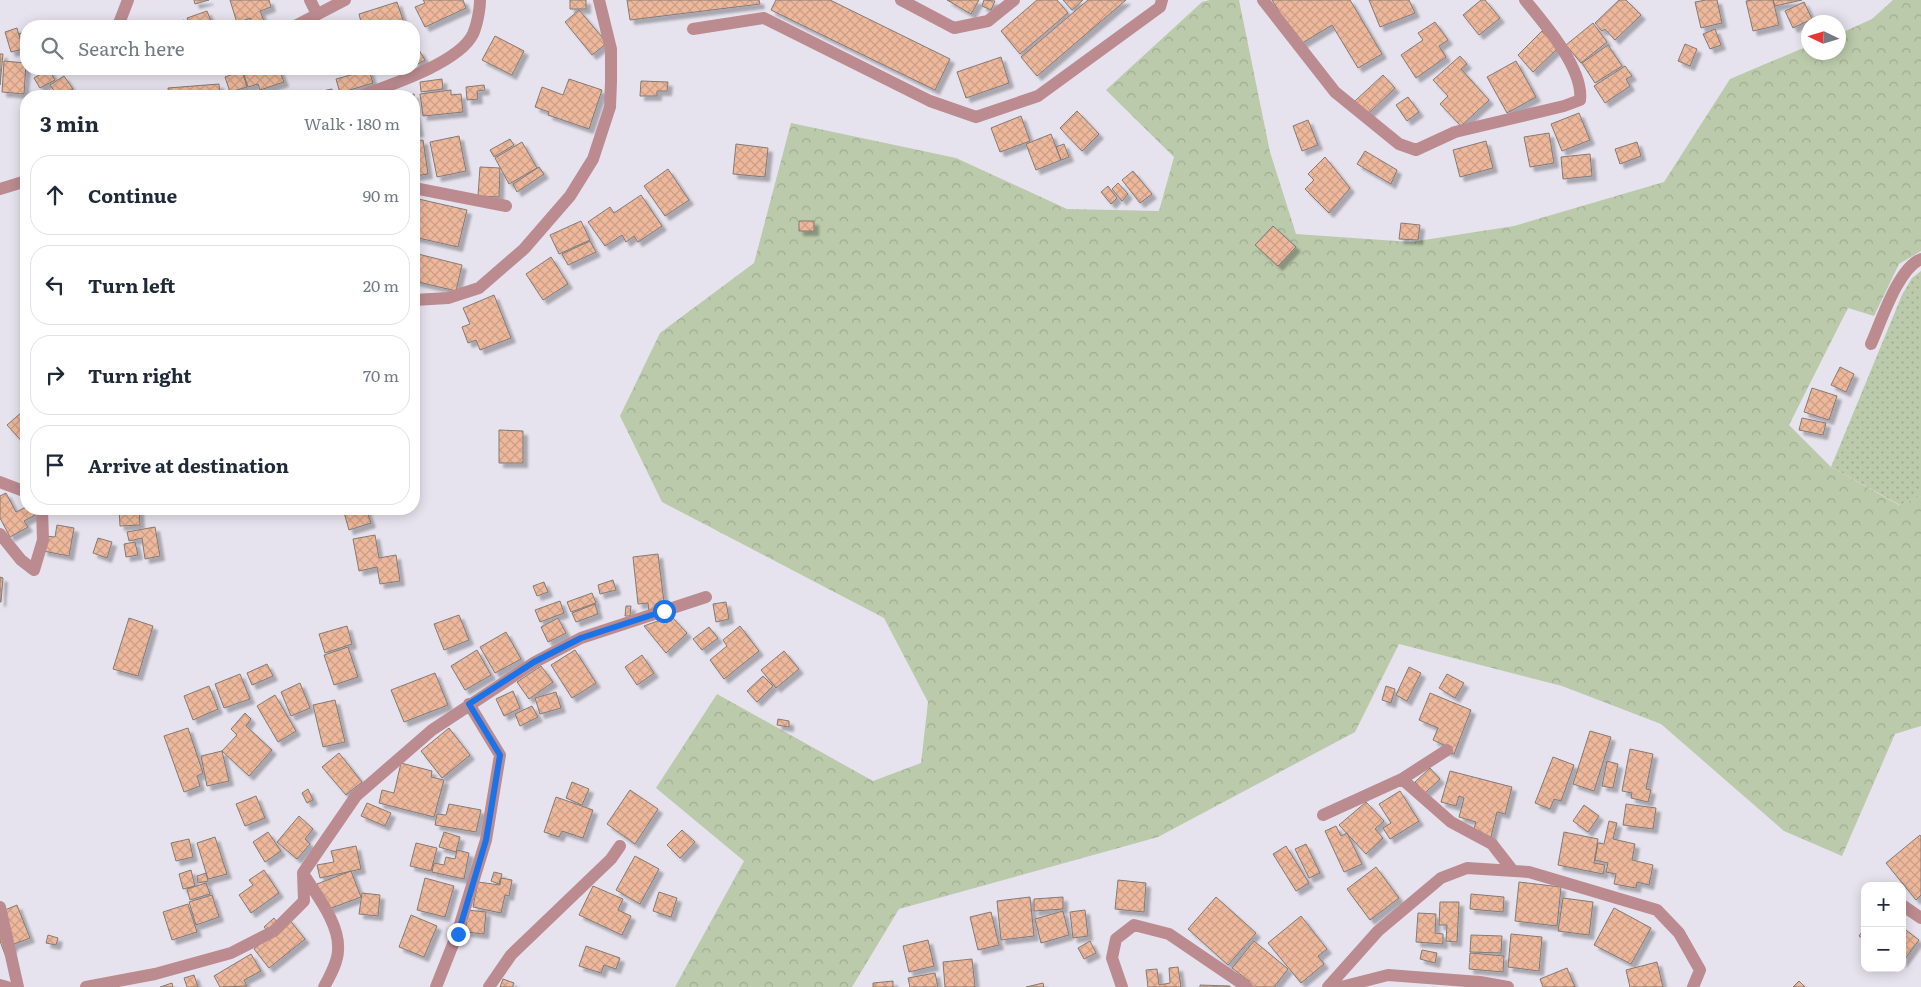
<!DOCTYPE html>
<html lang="en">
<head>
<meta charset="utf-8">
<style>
  body { margin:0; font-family:Literata,serif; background:#f6f6f7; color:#1f2937 }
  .controls { position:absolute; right:15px; bottom:15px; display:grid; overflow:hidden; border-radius:10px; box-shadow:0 2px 12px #0003 }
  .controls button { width:45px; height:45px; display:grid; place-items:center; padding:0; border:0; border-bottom:1px solid #e0e1e3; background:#fff; color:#1f2937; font:25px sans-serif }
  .compass { position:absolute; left:1801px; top:15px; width:45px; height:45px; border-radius:50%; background:#fff; box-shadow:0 2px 12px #0003; rotate:274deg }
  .stop { position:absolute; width:15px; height:15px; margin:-11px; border:4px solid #1a73e8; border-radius:50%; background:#fff }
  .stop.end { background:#1a73e8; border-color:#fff; box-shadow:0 1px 5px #0008 }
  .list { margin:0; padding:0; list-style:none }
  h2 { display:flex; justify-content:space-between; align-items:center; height:65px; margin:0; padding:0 20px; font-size:21px }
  h2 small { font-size:16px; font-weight:400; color:#747a83 }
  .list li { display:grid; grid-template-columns:32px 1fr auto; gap:15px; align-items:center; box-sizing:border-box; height:80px; margin:0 10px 10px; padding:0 10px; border:1px solid #e0e1e3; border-radius:20px }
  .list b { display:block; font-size:19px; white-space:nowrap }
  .list em { font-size:16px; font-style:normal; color:#747a83 }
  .icon { flex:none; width:28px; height:28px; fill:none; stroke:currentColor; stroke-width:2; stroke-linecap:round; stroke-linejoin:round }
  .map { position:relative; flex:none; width:1921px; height:987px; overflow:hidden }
  .search { position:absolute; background:#fff; box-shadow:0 2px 12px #0003; left:20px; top:20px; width:400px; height:55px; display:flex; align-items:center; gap:12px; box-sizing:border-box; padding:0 18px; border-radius:20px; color:#747a83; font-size:19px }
  .panel { position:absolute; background:#fff; box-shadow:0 2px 12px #0003; left:20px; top:90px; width:400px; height:425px; border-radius:20px }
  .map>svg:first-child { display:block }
  .grass { fill:url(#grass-dots) }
  .forest { fill:url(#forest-crowns) }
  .building { fill:url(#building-cross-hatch); stroke:#847a75; filter:url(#shadow) }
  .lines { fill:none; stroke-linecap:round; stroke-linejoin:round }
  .street { stroke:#bb8b90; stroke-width:12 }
  .route { stroke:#1a73e8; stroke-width:6 }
</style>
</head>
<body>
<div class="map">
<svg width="1921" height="987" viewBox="0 0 1921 987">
  <defs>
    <pattern id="grass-dots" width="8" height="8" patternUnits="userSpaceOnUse" patternTransform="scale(1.25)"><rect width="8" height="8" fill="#bacaaa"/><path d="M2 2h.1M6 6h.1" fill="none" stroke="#9fad92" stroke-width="1.8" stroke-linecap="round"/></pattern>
    <pattern id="forest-crowns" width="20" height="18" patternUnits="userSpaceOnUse" patternTransform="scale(1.25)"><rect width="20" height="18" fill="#bacaaa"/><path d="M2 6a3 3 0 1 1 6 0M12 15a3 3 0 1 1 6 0" fill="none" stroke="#9fad92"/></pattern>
    <pattern id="building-cross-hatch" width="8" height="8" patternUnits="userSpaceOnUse" patternTransform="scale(1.25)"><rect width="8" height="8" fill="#eeb89c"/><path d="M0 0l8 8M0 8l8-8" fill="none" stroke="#cc9e86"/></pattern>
    <filter id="shadow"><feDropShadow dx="4.5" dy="4.5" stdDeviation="1" flood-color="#0004"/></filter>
  </defs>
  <rect width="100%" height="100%" fill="#e6e3ee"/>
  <path class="grass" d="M1921,271v225l-21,9 -69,-38 71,-172 10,-17z"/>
  <path class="forest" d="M1210,0h29l31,152 26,82 115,8 103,-16 150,-44 66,-103 78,-33v6h30l1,-18 33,-15 21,-19h28v251l-22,13 -25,52 -26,-8 -59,117 42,42 68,38 22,-9v230l-26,8 -53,122 -58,-25 -123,-107 -99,-38 -163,-42 -44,88 -197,105 -259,72 -47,78h-177l69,-126 -88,-73 61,-94 156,87 48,-18 7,-61 -44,-84 -222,-116 -42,-86 40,-83 94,-70 37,-140 165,35 111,51 92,2 15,-54 -68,-67 96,-88z"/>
  <path class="building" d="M194,0h15l-14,4z
    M230,0h39l2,7 -11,4 4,10 -11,3 -3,-6 -13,5z
    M423,0h40l3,8 -41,19 -10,-20 10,-4z
    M570,0h16v9h-16z
    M627,0h132l1,4 -130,16z
    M776,0h54l120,59 -15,31 -164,-80z
    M947,0h32l-8,14z
    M984,0l11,1 -4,9 -9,-4z
    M1037,0h20l11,13 -48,41 -19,-23z
    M1063,0h20l-11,10z
    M1088,0h38l-89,76 -16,-19z
    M1272,0h78l32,54 -24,14 -26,-43 -33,20z
    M1369,0h40l6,13 -35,14z
    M1481,0h4l15,18 -21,17 -16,-20z
    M1619,0h7l15,15 -26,25 -10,-11 -3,2 -7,-8z
    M1706,0h11l5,23 -21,5 -6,-26z
    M1752,0h21l6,25 -26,6 -7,-30z
    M1773,0h29l-27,6z
    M397,2l8,24h-43l-3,-12z
    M1804,2l8,17 -19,9 -8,-17z
    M579,10l28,33 -15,12 -27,-33z
    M207,11l6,15h-23l-3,-8z
    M184,20l2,6h-17v-1z
    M1435,22l13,18 -9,6 7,11 -30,21 -15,-23 22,-15 -5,-7z
    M352,23l1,3h-22z
    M1593,23l14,19 -26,21 -15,-18z
    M17,28l6,21 -12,3 -6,-20z
    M1715,29l6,16 -11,4 -7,-15z
    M26,31v27l-7,-24z
    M1542,31l16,17 -25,24 -15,-17z
    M495,36l29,15 -12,24 -30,-15z
    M1685,44l12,5 -7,17 -12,-5z
    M1608,45l14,21 -27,17 -13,-20z
    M419,50l6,10 -11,6v-13z
    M0,54h3l-3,31z
    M1460,56l7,8 -6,5 28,31 -28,26 -21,-22 8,-8 -15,-16z
    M1001,57l8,26 -43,15 -9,-26z
    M4,61l22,2 -2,31 -22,-2z
    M1516,61l20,36 -29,16 -20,-36z
    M1625,66l7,10 -6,3 4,7 -25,17 -11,-17z
    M49,69l6,11 -15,8 -6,-10z
    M242,69h37l5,13 -24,8 -2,-6 -10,3z
    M369,70l4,13 -33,10 -4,-14z
    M242,71l5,16 -17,5 -5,-15z
    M1383,75l12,13 -28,27 -12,-14z
    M64,76l9,13 -11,7h-4l-8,-11z
    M442,79l1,10 -22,3 -1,-10z
    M569,79l33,11 -13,39 -41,-14 1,-3 -14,-5 7,-20 21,8z
    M641,81l27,1 -1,9h-10v5h-17z
    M219,84l1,12h-51l-1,-8z
    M484,85l1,5 -8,1 1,8 -11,1 -1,-13z
    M332,89l1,6 -15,1 -1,-4z
    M451,90v5l10,-1 2,18 -40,4 -3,-22z
    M414,94l3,15h-3v-13h-10z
    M1408,97l11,15 -12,9 -11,-16z
    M414,111h1l4,21 -5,1z
    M1077,111l22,23 -17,17 -22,-23z
    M1579,113l11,27 -28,11 -11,-27z
    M1021,116l9,25 -30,11 -9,-24z
    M1308,120l10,25 -16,6 -9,-25z
    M1549,133l5,30 -24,4 -6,-30z
    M1051,134l10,26 -25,10 -10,-26z
    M459,136l7,35 -29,6 -7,-35z
    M510,139l4,6 -20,12 -4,-7z
    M423,140l5,34 -14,2v-35z
    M1486,141l7,27 -33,9 -7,-27z
    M522,142l15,26 -28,16 -14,-26z
    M1637,142l4,14 -21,8 -5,-15z
    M736,144l32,4 -3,29 -32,-3z
    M1064,144l5,13 -8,3 -5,-13z
    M1365,151l32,19 -6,14 -34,-20z
    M1590,154l2,22 -29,3 -2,-22z
    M1325,157l25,31 -21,25 -24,-24 9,-9 -6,-6z
    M480,167l20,1 -1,29 -21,-1z
    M539,167l5,7 -27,18 -4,-8z
    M668,169l21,31 -24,16 -21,-30z
    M1133,171l19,23 -12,9 -18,-23z
    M1118,183l10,11 -6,7 -10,-12z
    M1108,186l9,12 -6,6 -10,-12z
    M641,195l21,31 -24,16 -4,-6 -8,6 -4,-7 -17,11 -17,-24 22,-15 4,6z
    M414,198l53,12 -9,37 -44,-10z
    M581,221l9,19 -31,14 -9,-19z
    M799,221h15v10h-15z
    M1401,223l19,2 -2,15 -19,-1z
    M1273,226l23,21 -18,19 -23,-21z
    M590,241l6,11 -28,13 -6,-11z
    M414,253l48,12 -6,26 -42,-10z
    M551,257l17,27 -25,16 -17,-26z
    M494,295l17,43 -31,12 -4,-10 -8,3 -6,-16 8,-3 -7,-16z
    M1840,367l14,7 -8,18 -15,-7z
    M1812,388l25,8 -8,24 -25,-8z
    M22,412l4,5v29l-19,-21z
    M1802,418l24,5 -3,12 -24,-5z
    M499,430l24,1v32h-24z
    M6,493l10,19 10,-5v2h8l3,5 -13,7 4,6 -18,10 -10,-19v-22z
    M119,509h20l1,16 -20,1z
    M343,509h23l5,14 -22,7z
    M57,525l17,3 -5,28 -26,-5 2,-15 10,1z
    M155,527l5,29 -15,3 -3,-21 -13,3 -2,-9z
    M375,535l4,23 17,-3 4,26 -20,3 -3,-17 -18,4 -6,-32z
    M98,538l14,4 -5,16 -14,-5z
    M135,542l3,13 -12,2 -2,-13z
    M658,554l7,56 -16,2 -1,-9 -10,1 -5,-47z
    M0,577l3,1 -2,24h-1z
    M613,580l3,10 -16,4 -2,-9z
    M544,582l4,10 -11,4 -4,-10z
    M592,593l4,10 -25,9 -4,-10z
    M560,601l4,12 -24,9 -5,-12z
    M726,602l3,17 -13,3 -3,-18z
    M595,604l3,10 -22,8 -4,-9z
    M626,606h5l-1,10h-5z
    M459,615l10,25 -25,10 -10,-26z
    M671,616l16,17 -21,20 -22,-27z
    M129,618l24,8 -15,50 -25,-7z
    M558,618l8,15 -18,9 -7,-15z
    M347,626l5,18 -27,9 -6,-19z
    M740,626l19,25 -35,28 -14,-19 17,-14 -4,-6z
    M709,627l9,11 -16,12 -9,-11z
    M506,632l15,27 -26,14 -15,-26z
    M348,647l10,30 -24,8 -10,-30z
    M477,650l14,25 -26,15 -14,-24z
    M575,650l21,33 -24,15 -21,-33z
    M784,651l15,18 -23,19 -15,-18z
    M642,655l12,18 -17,12 -12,-18z
    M267,664l6,12 -21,9 -5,-12z
    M541,666l12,16 -24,17 -12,-17z
    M1409,667l12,6 -14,28 -11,-6z
    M435,673l13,32 -44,17 -13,-32z
    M240,674l10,25 -26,9 -9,-24z
    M1447,674l17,9 -9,15 -16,-10z
    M763,676l10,10 -16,16 -10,-11z
    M300,683l10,25 -19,8 -10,-24z
    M209,686l9,23 -25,11 -9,-24z
    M1386,686l9,3 -4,14 -9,-3z
    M513,691l7,17 -16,8 -8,-17z
    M556,692l5,16 -21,6 -5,-16z
    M1430,693l41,17 -17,44 -12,-5 2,-4 -11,-5 5,-12 -19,-8z
    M275,695l21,36 -18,11 -21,-36z
    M335,700l10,42 -22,5 -10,-42z
    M532,706l6,11 -18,9 -5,-12z
    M245,713l6,6 -5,7 26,24 -23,26 -27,-25 15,-16 -6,-6z
    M778,719l11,2v6l-12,-2z
    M188,728l15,45 -6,3 3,10 -16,6 -20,-56z
    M449,728l21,27 -28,23 -21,-27z
    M1590,731l21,6 -17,54 -21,-7z
    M1630,749l23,5 -7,35 5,1 -3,12 -17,-4 1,-5 -10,-2z
    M222,751l7,30 -22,5 -6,-30z
    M339,753l23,29 -16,13 -24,-28z
    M1553,757l21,8 -13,36 -7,-2 -4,10 -15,-6z
    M1607,761l11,3 -5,24 -11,-2z
    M401,763l31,8 -1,6 13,3 -10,37 -55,-14 3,-13 12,3z
    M1430,768l10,11 -15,14 -10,-11z
    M1450,771l62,16 -7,27 -8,-2 -6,25 -18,-5 3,-10 -17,-5 5,-19 -5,-2 -3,10 -15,-4z
    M572,782l17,7 -7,16 -16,-7z
    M308,789l5,11 -6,3 -5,-10z
    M630,790l28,19 -23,35 -28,-20z
    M1400,791l19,30 -29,18 -7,-11 8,-5 -12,-19z
    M256,796l9,22 -20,8 -9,-22z
    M556,797l37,13 -10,28 -21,-7 -3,6 -15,-5z
    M1366,802l18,19 -9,8 8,9 -17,16 -27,-29z
    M367,803l24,10 -6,13 -24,-10z
    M449,804l32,6 -5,22 -41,-7 2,-11 9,1z
    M1626,804l30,4 -3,21 -30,-4z
    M1584,805l15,11 -11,16 -15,-11z
    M299,816l14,13 -8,10 5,5 -13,15 -20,-17z
    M1609,821l8,2 -4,16 22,5 -3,16 21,5 -4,20 -12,-3 -1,6 -22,-4 2,-10 -10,-2 2,-9 -13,-3 3,-17 6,1z
    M1336,826l5,10 6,-3 15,31 -18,8 -19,-41z
    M682,830l13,12 -15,16 -13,-13z
    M268,832l13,19 -16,11 -12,-20z
    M444,832l16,5 -4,15 -17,-5z
    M1564,832l34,7 -4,24 11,2 -2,9 -45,-9z
    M1920,835l1,2v58l-5,5 -30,-37z
    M215,837l12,37 -19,5 -11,-36z
    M189,839l4,18 -17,4 -5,-18z
    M416,843l21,5 -6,23 -21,-5z
    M1306,844l14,29 -11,5 -14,-29z
    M356,846l5,23 -41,9 -3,-13 17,-3 -3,-11z
    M1286,846l23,37 -13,8 -23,-37z
    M457,850l12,3 -5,26 -32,-7 2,-9 10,2 2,-8 9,2z
    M635,856l24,13 -19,35 -24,-14z
    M1376,867l23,31 -29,22 -23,-31z
    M191,870l4,16 -12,3 -4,-15z
    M264,870l15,23 -28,20 -12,-18 14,-10 -4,-5z
    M351,871l10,26 -35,13 -9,-26z
    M494,872l8,2 -3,10 -8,-3z
    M206,873l2,8 -10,2 -1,-7z
    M425,878l29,8 -9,31 -28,-7z
    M501,878l11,2 -3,16 -4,-1 -4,18 -28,-6 5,-25 22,3z
    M1118,880l28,3 -2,29 -29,-3z
    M1519,882l42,5 -4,39 -42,-5z
    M206,883l4,11 -20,6 -3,-11z
    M593,886l30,13 -5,11 13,6 -9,19 -43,-20z
    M659,892l18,6 -6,19 -18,-6z
    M362,893l18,2 -2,21 -19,-2z
    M1471,894l33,3 -1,15 -33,-3z
    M212,895l7,22 -23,8 -7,-23z
    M1030,897l4,39 -33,4 -4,-39z
    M1063,897v12l-29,2v-12z
    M1216,897l40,36 -28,32 -40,-36z
    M1563,898l30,4 -4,33 -31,-4z
    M1440,902h19l-2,40 -11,-1 1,-16h-8z
    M188,904l9,28 -25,8 -9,-28z
    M17,905l13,33 -16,6 -8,13 -6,-16v-29z
    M1614,908l37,20 -20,36 -37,-19z
    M467,910l19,2 -2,22 -18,-2z
    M1085,910l3,26 -15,2 -3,-26z
    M1063,911l6,24 -28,8 -6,-24z
    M991,912l8,33 -21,5 -8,-33z
    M1418,913l18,1 -1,19 8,1v10l-27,-2z
    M411,915l26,11 -13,31 -25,-10z
    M1301,916l26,33 -9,7 6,8 -23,19 -33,-40z
    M274,918l5,7 9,-7 17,21 -36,29 -15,-19 17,-14 -7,-8z
    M1902,927l17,13 -17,23z
    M1865,928v12l-6,-4z
    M1511,934l31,3 -3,34 -31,-4z
    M48,935l10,3 -2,7 -10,-2z
    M1471,935l31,1 -1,17 -31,-1z
    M928,940l6,26 -25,6 -6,-26z
    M1090,941l6,12 -12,6 -6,-11z
    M1254,941l34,28 -14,18h-23l-2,-6 -17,-13z
    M586,946l34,12 -4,11 -12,-4 -3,8 -22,-7z
    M1422,950l15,3 -2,10 -15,-4z
    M1470,953l34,3 -1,16 -34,-3z
    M251,954l10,17 -17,9 3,6 -27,1 -6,-11z
    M972,959l3,28h-30l-2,-25z
    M1657,962l6,25h-33l-4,-17z
    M1178,967l3,20h-33l-2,-17 11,-1 2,16 11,-2 -1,-15z
    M1567,968l8,19h-32l-3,-8z
    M935,973l3,14h-28l-2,-9z
    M194,975l4,12h-11l-3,-9z
    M503,979l11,4 -2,4h-12z
    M893,981v6h-20v-4z
    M1799,981l6,6h-12z
    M172,983l1,4h-13z
    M1043,983l1,4h-18z
    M1200,985l30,1v1h-30z"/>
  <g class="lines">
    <path class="street" d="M310,0l7,14
      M901,0l53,28 34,-7 26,-21
      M1263,0l72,92 64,52 17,6 39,-18 109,-26 16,-6c4,-31 -36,-77 -55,-100
      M118,26l10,-26
      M295,26l50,-26
      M693,29l71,-11 166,83 46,16 62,-21 122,-89 2,-7
      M360,96c30,-11 99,-33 113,-62 4,-9 7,-25 7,-34
      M414,188l92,18
      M0,189l26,-8
      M414,300l34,-2 31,-10 45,-39 46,-53 23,-37 17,-52 1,-25v-33l-12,-49
      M1871,344c10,-22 27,-76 50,-85
      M0,482l26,10
      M0,534l21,26 13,10 9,-30 -1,-31
      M1402,779l45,-29
      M1323,815l79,-36 49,43 41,22 21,27
      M304,875c13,21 36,49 34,75 0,12 -8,26 -14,37
      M1902,905l19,13
      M0,907l18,80
      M0,985l7,2
      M86,987l69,-13 76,-21 43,-22 30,-30 -1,-28 53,-77 76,-66 103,-68 46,-24 125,-41
      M436,987l21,-53 29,-94 14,-85 -31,-51
      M489,987l22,-32 100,-96 9,-13
      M1122,987l-10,-29 4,-19 18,-14 35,9 78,53
      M1328,987l50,-56 63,-53 26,-10 62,4 128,38 22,23 21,37 -7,17
      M1341,987l47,-12 92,7 28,5"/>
  </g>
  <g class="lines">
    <path class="route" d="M458,934l28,-94 14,-85 -31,-51 65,-42 47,-24 83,-27"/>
  </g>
</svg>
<div class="controls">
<button>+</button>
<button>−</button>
</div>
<svg class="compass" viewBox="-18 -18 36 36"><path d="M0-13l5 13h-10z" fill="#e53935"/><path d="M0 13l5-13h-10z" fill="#747a83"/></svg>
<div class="stop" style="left:664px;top:611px"></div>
<div class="stop end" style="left:458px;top:934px"></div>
<div class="search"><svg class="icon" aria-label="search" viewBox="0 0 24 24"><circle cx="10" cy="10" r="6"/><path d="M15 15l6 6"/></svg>Search here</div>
<section class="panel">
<h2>3 min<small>Walk · 180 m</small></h2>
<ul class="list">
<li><svg class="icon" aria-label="ahead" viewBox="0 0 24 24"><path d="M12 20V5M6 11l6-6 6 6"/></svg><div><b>Continue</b></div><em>90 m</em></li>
<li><svg class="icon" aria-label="left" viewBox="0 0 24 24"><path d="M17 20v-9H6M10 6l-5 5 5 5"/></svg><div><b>Turn left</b></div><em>20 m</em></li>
<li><svg class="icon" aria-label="right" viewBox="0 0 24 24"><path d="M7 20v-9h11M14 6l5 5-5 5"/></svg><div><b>Turn right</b></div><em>70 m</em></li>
<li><svg class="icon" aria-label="arrive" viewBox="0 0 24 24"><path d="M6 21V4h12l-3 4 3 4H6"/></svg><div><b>Arrive at destination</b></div></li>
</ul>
</section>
</div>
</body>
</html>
